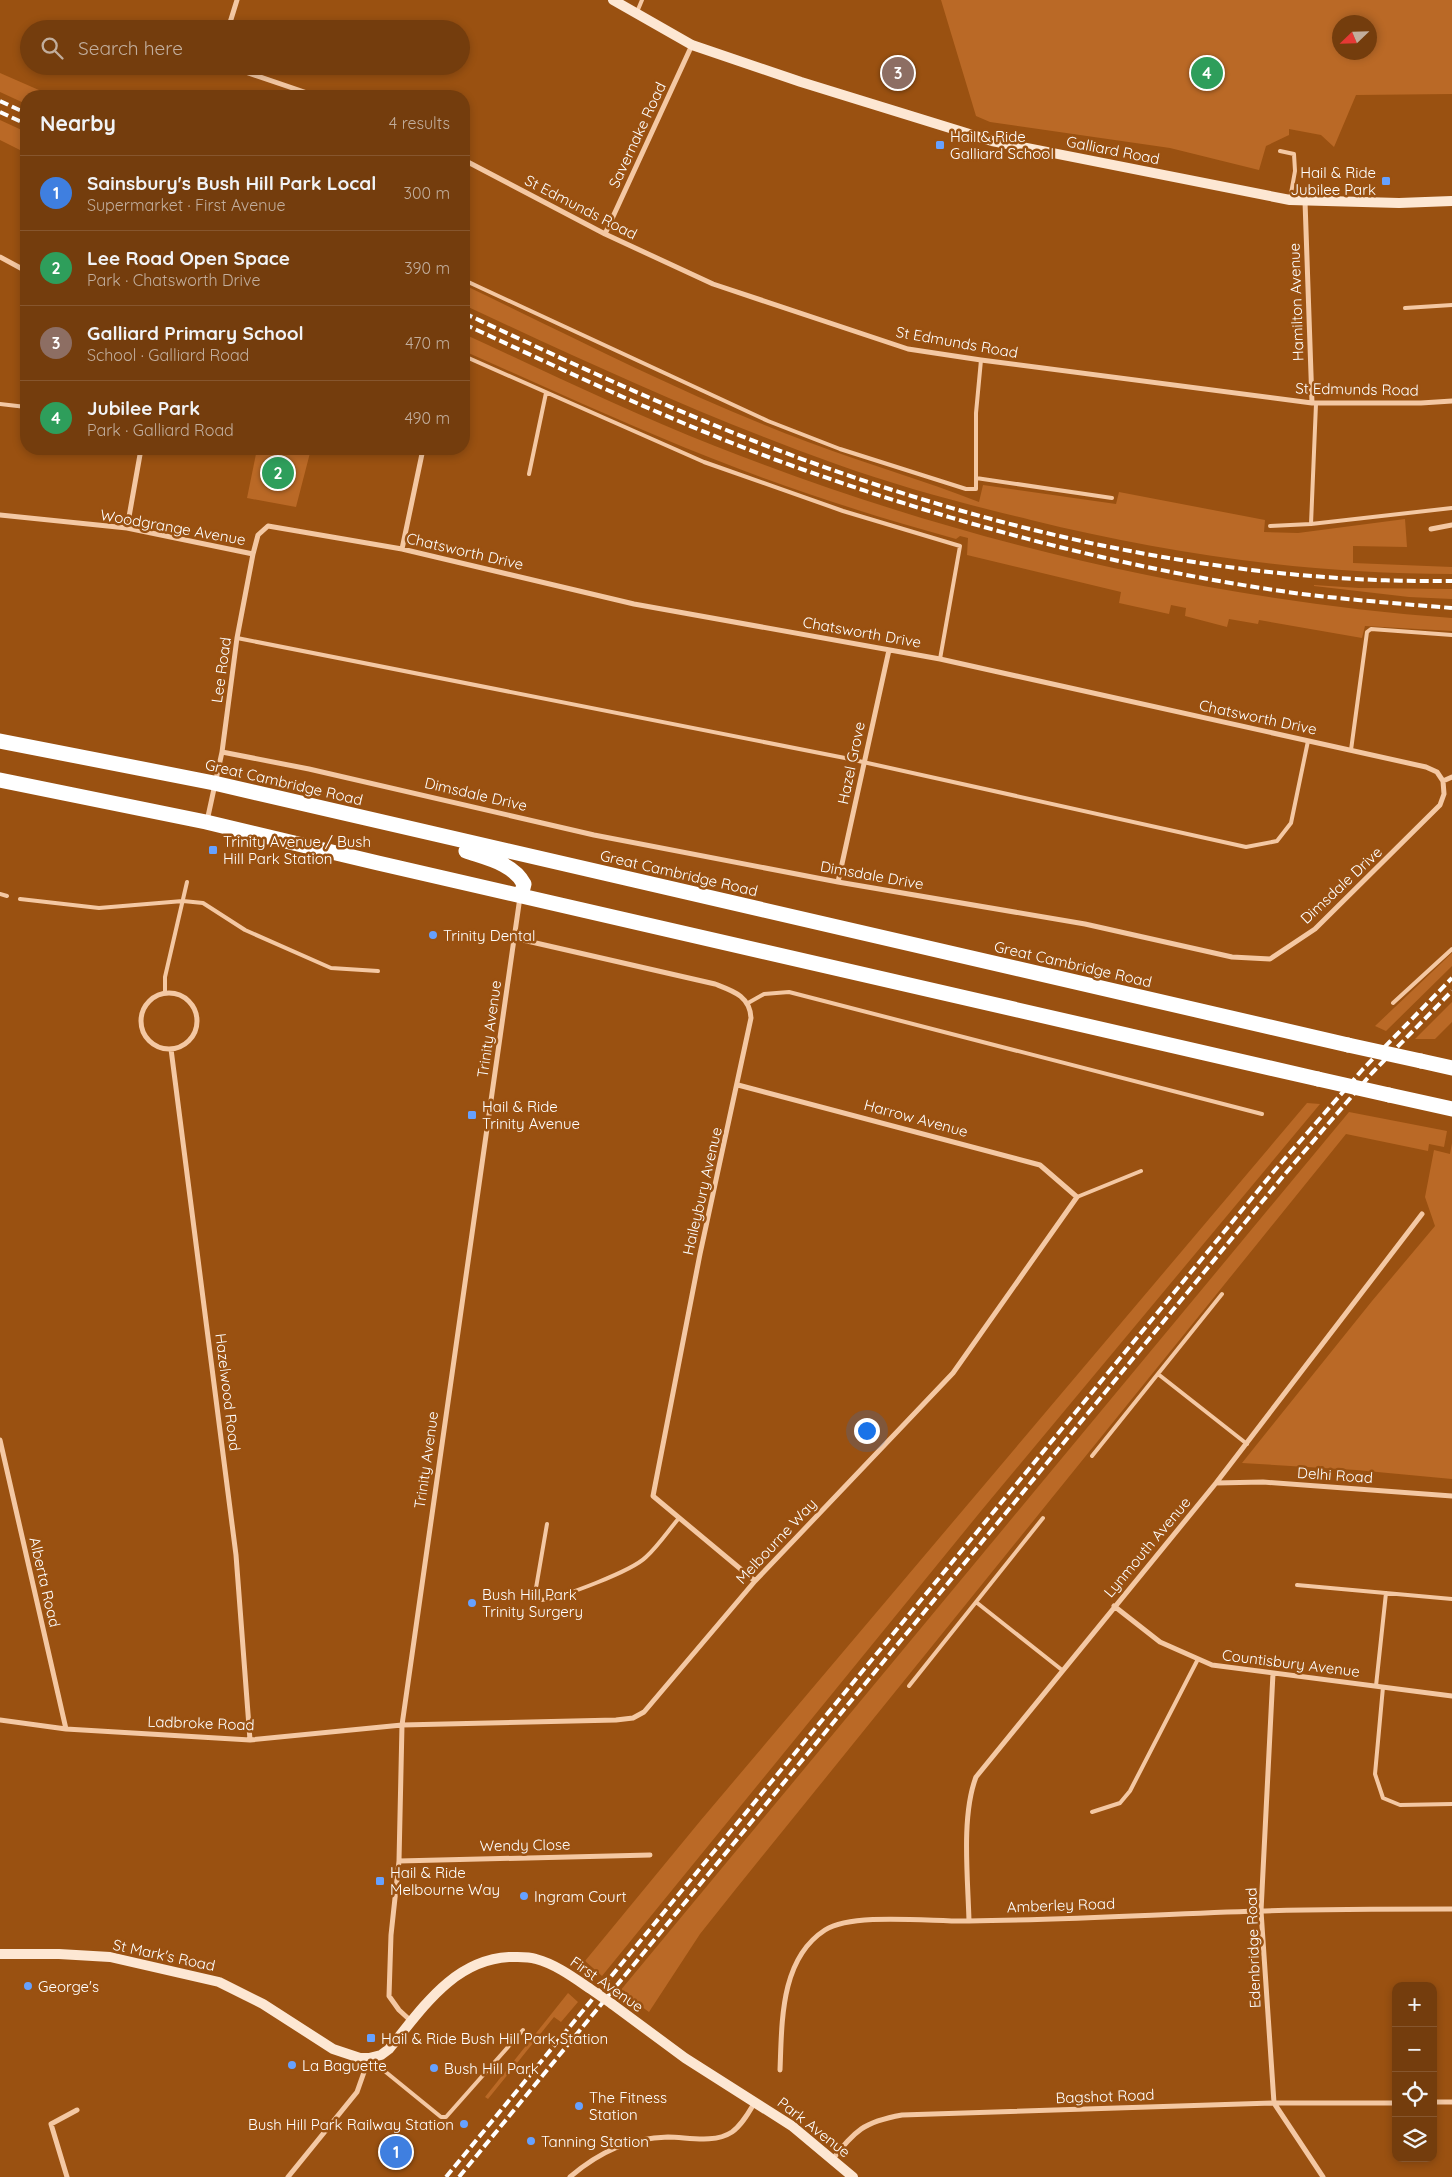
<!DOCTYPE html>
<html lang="en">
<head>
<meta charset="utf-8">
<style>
  body { margin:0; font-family:Quicksand,sans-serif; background:#7c481b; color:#f1f3f6 }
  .controls { position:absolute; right:15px; bottom:15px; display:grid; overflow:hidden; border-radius:10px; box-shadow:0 2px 8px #0003 }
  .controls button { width:45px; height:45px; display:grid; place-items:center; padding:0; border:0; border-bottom:1px solid #86562e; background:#743d0d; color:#f1f3f6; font:25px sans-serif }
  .compass { position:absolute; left:1332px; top:15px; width:45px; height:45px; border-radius:50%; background:#743d0d; box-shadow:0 2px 8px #0003; rotate:247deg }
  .you { position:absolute; left:866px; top:1430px; width:18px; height:18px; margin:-12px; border:4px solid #fff; border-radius:50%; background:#1a73e8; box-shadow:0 0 0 8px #1a73e833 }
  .badge { display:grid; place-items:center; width:32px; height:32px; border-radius:50%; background:#66a1ff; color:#fff; font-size:16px; font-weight:700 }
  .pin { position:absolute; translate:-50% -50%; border:2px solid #fff; box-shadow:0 1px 5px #0006 }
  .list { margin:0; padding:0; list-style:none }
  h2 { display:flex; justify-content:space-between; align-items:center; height:65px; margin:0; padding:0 20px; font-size:21px }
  h2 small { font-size:16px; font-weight:400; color:#c2ae9d }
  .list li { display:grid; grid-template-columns:32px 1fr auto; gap:15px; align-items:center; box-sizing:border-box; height:75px; padding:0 20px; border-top:1px solid #86562e }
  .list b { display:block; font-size:19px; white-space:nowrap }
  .list p { margin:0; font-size:16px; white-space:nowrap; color:#c2ae9d }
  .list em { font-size:16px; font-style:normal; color:#c2ae9d }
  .icon { flex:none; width:28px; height:28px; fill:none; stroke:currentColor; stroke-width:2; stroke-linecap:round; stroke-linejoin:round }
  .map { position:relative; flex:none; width:1452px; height:2177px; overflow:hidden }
  .search { position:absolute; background:#743d0d; box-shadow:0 2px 8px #0003; left:20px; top:20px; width:450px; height:55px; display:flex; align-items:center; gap:12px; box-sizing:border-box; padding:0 18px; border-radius:28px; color:#c2ae9d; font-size:19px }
  .panel { position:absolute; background:#743d0d; box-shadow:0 2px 8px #0003; left:20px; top:90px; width:450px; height:365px; border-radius:20px }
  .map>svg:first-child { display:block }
  .green { fill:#ba6926; fill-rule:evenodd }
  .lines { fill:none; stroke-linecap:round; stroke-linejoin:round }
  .lane { stroke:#f4c8a3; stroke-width:4 }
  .street { stroke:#f4c8a3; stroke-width:5 }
  .secondary { stroke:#fde7d3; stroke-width:10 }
  .highway { stroke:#fff; stroke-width:15 }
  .rail { stroke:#fff; stroke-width:4; stroke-dasharray:9 4; stroke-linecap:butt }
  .secondary-bridge { stroke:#fde7d3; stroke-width:10 }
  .highway-bridge { stroke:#fff; stroke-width:15 }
  .poi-dot { fill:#66a1ff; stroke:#9a5111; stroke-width:2 }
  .labels { text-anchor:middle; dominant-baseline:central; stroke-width:5; stroke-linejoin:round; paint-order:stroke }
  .street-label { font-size:15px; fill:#fff; stroke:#9a5111 }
  .poi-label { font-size:15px; fill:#fff; stroke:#9a5111; text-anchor:start }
</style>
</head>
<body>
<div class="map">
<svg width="1452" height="2177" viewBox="0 0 1452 2177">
  <rect width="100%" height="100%" fill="#9a5111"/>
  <path class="green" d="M941,0h511v94l-96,1 -22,52 -13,-12 -32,-6v6l-23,11 -7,24 -89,-22 -180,-26 -14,-6zM1340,22h30v30h-30z
    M0,73l48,21 5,2h-27v8l-26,-12z
    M0,120l26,12v21l-26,-13z
    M464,285c113,54 226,113 344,157 56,21 115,38 171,60l4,-17 133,19 3,-12 146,28 -1,12 34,1 107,-14 2,28 -54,-1v17l99,4v7c-143,0 -283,-20 -421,-54 -66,-16 -131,-33 -195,-56 -127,-45 -250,-102 -372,-159z
    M464,334c83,38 166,79 251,112 236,93 484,153 737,172v13l-87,-5 -3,12 -103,-18 -1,4 -29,-5 -2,8 -42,-11 1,-8 -15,-3 -2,9 -50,-11 2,-11 -154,-37 1,-17 -8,-2 -4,3c-83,-23 -165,-49 -245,-81 -84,-33 -165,-71 -247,-107z
    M257,449h54l-15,58 -49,-9z
    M1314,585l45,3 93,1v10l-43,-2 -95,-11z
    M1452,953v13l-66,65 -11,-5z
    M1452,1002v20l-17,17h-20z
    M1307,1103l13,1 -339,407 -379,465 -17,-15 116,-141z
    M1349,1112l98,19 -3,16 -15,-3 -1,7 -82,-17 -611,756 -35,44 -51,78 -29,-21z
    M1452,1143v336l-96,-9 -114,-7 130,-162 63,-75 -10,-29 9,-47 16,4z
    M568,1993l10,9 -17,20 -7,-5 -66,82 -3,-2z"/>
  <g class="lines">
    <path class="lane" d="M637,12l5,-12
      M1280,151l14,3 1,17 -5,28
      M464,280l304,141 72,28 126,40h10v-76l5,-53
      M1405,308l47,-3
      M464,356l240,106 139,49 117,35 -20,113
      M0,404l26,3
      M529,474l17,-81
      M976,478l136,20
      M1311,524l5,-120
      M1270,526l41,-2 141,-16
      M237,638l608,120 401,89 31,-6 14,-18 17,-82
      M1351,750l16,-118 4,-3 81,6
      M0,894l7,2
      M20,899l79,9 84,-7 20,2 42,27 86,38 47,3
      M165,993v-16l22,-95
      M748,1003l16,-9 25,-2 473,122
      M1393,1003l59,-54
      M1077,1197l64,-26
      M1158,1374l89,70
      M1092,1456l130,-162
      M547,1524l-11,64 2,7 4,5c19,-2 90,-29 104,-43 12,-11 22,-26 33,-39
      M1297,1585l155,14
      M976,1602l86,68
      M909,1686l134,-168
      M1376,1686l10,-93
      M1383,1687l-8,87 8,24 17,7 52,-1
      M1092,1812l28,-9 10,-12 68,-132
      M371,2060l70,57h5l77,-87"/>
    <path class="street" d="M108,28l2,1
      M228,29l9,-29
      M228,66l88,30
      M464,160l141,74 108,50 195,65 73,11 331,43h109l31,-2
      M1305,201l7,202
      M605,234l87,-189
      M0,257l26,14
      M0,515l127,13 126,26
      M127,528l14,-79
      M1431,529l21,-4
      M402,549l21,-100
      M1443,781l9,-4
      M207,821l15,-69 15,-114 16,-84 5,-19 10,-9 134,23 232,55 306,55 486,108 11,5 6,9 1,13 -4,11 -125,124 -45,30 -38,-2 -147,-33 -247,-42 -244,-47 -285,-66 -87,-17
      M838,882l51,-232
      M514,938l201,46c18,7 35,12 36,34l-51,236 -47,242 102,85
      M141 1021a28 28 0 1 1 56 0a28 28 0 1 1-56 0Z
      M171,1049l65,506 14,185
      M0,1440l66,289
      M1216,1483l47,-1 189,14
      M1114,1606l46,36 52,23 240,31
      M1273,1673l-12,238 13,192 49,74
      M0,1720l66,9 184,11 152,-15 214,-5 17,-2 11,-6 111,-131 198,-208 124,-176 -37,-32 -302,-80
      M399,1861l251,-6
      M969,1921c-1,-42 -8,-105 7,-144l240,-294 206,-269
      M411,2021l-12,-11 -10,-14 2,-61 8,-74 3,-136 118,-828
      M780,2070c2,-48 0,-111 45,-140 29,-18 108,-8 144,-9 97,-1 194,-7 290,-10 65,-2 129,-2 193,-2
      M1433,2102h19
      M832,2160c24,-30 31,-38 70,-45l372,-12h122
      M67,2177l-16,-53 26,-14
      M288,2177l69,-85 12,-34
      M570,2177c29,-25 59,-39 98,-40 19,0 46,7 64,-5 10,-7 17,-20 23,-30"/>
    <path class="secondary" d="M613,0l79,45 109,37 191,59 298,59 109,3 53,-2
      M0,1954h59l51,3 109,25 44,22 70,45 27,9h9l12,-3 8,-6c33,-40 64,-89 120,-92 9,0 18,-1 27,2 19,5 37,18 53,29
      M612,2004l73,54 107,68 61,51"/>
    <path class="highway" d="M0,741l214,42 1134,262
      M0,780l206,42 172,41 940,216
      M466,851c20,7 47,12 58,33l-3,12
      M1421,1061l31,7
      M1389,1095l63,14"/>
    <path class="rail" d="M0,101l26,12
      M0,112l26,12
      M464,313c94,44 188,88 285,126 223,87 463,145 703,142
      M464,324c108,50 217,102 329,142 165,59 335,104 509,128 50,6 100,10 150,14
      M446,2177l829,-1007 88,-101 89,-91
      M459,2177l826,-1003 87,-101 80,-82"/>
    <path class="secondary-bridge" d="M589,1988l23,16"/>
    <path class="highway-bridge" d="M1348,1045l73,16
      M1318,1079l71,16"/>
  </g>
  <g class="poi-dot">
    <rect x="935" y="140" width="10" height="10" rx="2.5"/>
    <rect x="1381" y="176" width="10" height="10" rx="2.5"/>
    <rect x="208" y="845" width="10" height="10" rx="2.5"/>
    <circle cx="433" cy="935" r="5"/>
    <rect x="467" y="1110" width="10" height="10" rx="2.5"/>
    <circle cx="472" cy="1603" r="5"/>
    <rect x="375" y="1876" width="10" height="10" rx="2.5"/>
    <circle cx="524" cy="1896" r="5"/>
    <circle cx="28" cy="1986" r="5"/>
    <rect x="366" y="2033" width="10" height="10" rx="2.5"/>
    <circle cx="292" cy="2065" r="5"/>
    <circle cx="434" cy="2068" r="5"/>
    <circle cx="579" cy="2106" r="5"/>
    <circle cx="464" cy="2124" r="5"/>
    <circle cx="531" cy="2141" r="5"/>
  </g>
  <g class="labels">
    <g class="street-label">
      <text transform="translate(637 135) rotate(-65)">Savernake Road</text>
      <text transform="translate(1113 150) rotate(11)">Galliard Road</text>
      <text transform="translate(581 207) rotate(27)">St Edmunds Road</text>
      <text transform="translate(1296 302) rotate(-92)">Hamilton Avenue</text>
      <text transform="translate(957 342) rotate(10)">St Edmunds Road</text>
      <text transform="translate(1357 389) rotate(1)">St Edmunds Road</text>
      <text transform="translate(173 527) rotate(10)">Woodgrange Avenue</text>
      <text transform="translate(465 551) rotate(13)">Chatsworth Drive</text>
      <text transform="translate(862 632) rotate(10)">Chatsworth Drive</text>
      <text transform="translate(221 670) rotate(-82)">Lee Road</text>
      <text transform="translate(1258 717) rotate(12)">Chatsworth Drive</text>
      <text transform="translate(851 763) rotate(-78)">Hazel Grove</text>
      <text transform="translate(284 782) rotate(13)">Great Cambridge Road</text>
      <text transform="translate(476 794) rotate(13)">Dimsdale Drive</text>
      <text transform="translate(679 873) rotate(13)">Great Cambridge Road</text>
      <text transform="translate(872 875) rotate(10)">Dimsdale Drive</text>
      <text transform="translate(1341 885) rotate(-43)">Dimsdale Drive</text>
      <text transform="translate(1073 964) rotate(13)">Great Cambridge Road</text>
      <text transform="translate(489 1029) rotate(-82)">Trinity Avenue</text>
      <text transform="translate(916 1118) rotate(15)">Harrow Avenue</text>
      <text transform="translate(702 1191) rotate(-77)">Haileybury Avenue</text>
      <text transform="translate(228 1392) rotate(83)">Hazelwood Road</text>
      <text transform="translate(426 1460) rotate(-82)">Trinity Avenue</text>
      <text transform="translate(1335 1475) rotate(4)">Delhi Road</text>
      <text transform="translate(776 1541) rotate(-47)">Melbourne Way</text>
      <text transform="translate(1147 1547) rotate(-50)">Lynmouth Avenue</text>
      <text transform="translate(45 1582) rotate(77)">Alberta Road</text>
      <text transform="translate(1291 1663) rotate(7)">Countisbury Avenue</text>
      <text transform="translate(201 1723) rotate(2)">Ladbroke Road</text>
      <text transform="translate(525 1845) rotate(-1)">Wendy Close</text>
      <text transform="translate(1061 1905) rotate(-2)">Amberley Road</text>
      <text transform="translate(1253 1948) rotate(-92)">Edenbridge Road</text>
      <text transform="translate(164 1955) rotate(12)">St Mark's Road</text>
      <text transform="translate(607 1984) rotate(35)">First Avenue</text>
      <text transform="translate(1105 2096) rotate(-2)">Bagshot Road</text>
      <text transform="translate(814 2127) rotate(38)">Park Avenue</text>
    </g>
    <g class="poi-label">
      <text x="950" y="136">Hail &amp; Ride<tspan x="950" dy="17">Galliard School</tspan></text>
      <text x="1376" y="172" text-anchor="end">Hail &amp; Ride<tspan x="1376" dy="17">Jubilee Park</tspan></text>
      <text x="223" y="841">Trinity Avenue / Bush<tspan x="223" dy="17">Hill Park Station</tspan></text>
      <text x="443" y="935">Trinity Dental</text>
      <text x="482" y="1106">Hail &amp; Ride<tspan x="482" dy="17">Trinity Avenue</tspan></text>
      <text x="482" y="1594">Bush Hill Park<tspan x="482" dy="17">Trinity Surgery</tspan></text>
      <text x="390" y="1872">Hail &amp; Ride<tspan x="390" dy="17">Melbourne Way</tspan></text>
      <text x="534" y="1896">Ingram Court</text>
      <text x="38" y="1986">George's</text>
      <text x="381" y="2038">Hail &amp; Ride Bush Hill Park Station</text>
      <text x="302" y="2065">La Baguette</text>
      <text x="444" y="2068">Bush Hill Park</text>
      <text x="589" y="2097">The Fitness<tspan x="589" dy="17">Station</tspan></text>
      <text x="454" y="2124" text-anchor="end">Bush Hill Park Railway Station</text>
      <text x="541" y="2141">Tanning Station</text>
    </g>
  </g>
</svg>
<div class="controls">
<button>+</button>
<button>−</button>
<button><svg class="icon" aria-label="locate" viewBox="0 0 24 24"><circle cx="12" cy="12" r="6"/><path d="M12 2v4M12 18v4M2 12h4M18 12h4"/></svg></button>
<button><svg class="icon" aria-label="layers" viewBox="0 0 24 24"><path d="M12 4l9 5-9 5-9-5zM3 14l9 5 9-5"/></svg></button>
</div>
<svg class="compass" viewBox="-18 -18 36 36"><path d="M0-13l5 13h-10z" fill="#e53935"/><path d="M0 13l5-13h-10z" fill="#c2ae9d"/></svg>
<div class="you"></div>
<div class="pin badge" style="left:396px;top:2152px;background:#3f7fe0">1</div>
<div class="pin badge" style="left:278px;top:473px;background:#2e9e5b">2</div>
<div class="pin badge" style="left:898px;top:73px;background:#8d6e63">3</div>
<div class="pin badge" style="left:1207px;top:73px;background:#2e9e5b">4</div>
<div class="search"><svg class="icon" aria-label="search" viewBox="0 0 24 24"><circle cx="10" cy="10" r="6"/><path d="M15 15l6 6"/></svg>Search here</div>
<section class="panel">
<h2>Nearby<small>4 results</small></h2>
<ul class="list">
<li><span class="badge" style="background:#3f7fe0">1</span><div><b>Sainsbury's Bush Hill Park Local</b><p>Supermarket · First Avenue</p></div><em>300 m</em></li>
<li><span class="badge" style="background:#2e9e5b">2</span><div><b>Lee Road Open Space</b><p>Park · Chatsworth Drive</p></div><em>390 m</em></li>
<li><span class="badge" style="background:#8d6e63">3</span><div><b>Galliard Primary School</b><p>School · Galliard Road</p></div><em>470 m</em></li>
<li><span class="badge" style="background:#2e9e5b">4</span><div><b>Jubilee Park</b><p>Park · Galliard Road</p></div><em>490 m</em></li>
</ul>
</section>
</div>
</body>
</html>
